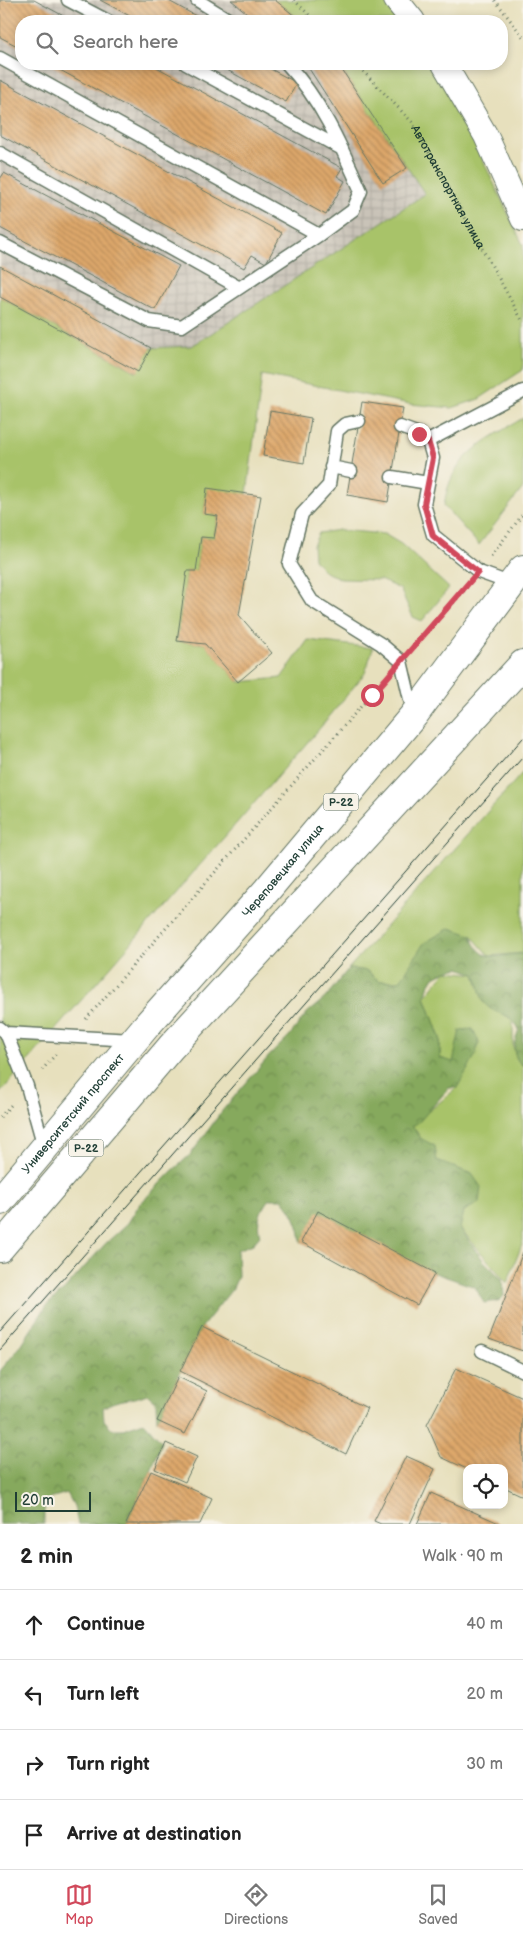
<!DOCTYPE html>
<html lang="en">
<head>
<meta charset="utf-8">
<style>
  body { margin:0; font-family:"Balsamiq Sans",sans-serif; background:#f6f6f6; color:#222 }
  .controls { position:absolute; right:15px; bottom:15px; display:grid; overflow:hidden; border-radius:10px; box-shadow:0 2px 8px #0003 }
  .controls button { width:45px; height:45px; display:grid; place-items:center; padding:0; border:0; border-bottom:1px solid #e0e0e0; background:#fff; color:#222; font:25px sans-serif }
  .scale { position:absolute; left:15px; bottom:12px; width:76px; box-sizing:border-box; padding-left:5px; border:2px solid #1f3d34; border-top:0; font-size:14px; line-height:18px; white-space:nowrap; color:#1f3d34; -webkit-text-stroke:4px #f7f3e8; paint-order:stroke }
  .stop { position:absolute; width:15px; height:15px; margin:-11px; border:4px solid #d1495b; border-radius:50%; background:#fff }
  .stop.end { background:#d1495b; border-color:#fff; box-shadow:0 1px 5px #0008 }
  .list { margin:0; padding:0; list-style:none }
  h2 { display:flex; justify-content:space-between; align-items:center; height:65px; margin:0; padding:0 20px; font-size:21px }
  h2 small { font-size:16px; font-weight:400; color:#767676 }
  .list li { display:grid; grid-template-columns:32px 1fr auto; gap:15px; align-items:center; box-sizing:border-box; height:70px; padding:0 20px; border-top:1px solid #e0e0e0 }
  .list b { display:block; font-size:19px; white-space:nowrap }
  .list em { font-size:16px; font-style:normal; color:#767676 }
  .icon { flex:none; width:28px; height:28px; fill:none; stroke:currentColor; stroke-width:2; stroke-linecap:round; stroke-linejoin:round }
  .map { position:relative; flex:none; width:523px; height:1524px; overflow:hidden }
  .search { position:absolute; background:#fff; box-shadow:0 2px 8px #0003; left:15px; right:15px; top:15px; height:55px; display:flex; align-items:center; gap:12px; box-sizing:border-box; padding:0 18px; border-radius:20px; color:#767676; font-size:19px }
  .sheet { height:345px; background:#fff }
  nav { display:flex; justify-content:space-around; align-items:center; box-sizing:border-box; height:70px; border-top:1px solid #e0e0e0; background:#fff; font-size:14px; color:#767676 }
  nav a { display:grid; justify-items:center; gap:2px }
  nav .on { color:#d1495b }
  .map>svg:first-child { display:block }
  .industrial { fill:url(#industrial-grid) }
  .green { fill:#a8c369; stroke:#64804e }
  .forest { fill:url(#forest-crowns); stroke:#527348 }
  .building { fill:url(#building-back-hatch) }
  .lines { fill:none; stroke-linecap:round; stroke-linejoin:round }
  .service-casing { stroke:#657664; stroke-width:15 }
  .minor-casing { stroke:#657664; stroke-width:26 }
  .trunk-casing { stroke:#657664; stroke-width:30 }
  .path { stroke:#657664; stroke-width:3; stroke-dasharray:1 4; stroke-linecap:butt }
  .service { stroke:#fff; stroke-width:12 }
  .minor { stroke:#fff; stroke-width:24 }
  .trunk { stroke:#fff; stroke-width:28 }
  .tram { stroke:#1f3d34; stroke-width:1 }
  .route { stroke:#d1495b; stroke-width:6 }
  .labels { text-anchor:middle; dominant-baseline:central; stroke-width:4; stroke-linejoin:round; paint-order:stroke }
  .shield { fill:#f7f3e8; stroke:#60746a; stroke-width:1 }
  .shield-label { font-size:11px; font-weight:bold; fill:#1f3d34 }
  .street-label { font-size:12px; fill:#1f3d34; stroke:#f7f3e8 }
</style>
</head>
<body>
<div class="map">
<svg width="523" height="1524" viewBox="0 0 523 1524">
  <defs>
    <pattern id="industrial-grid" width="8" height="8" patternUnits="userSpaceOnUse" patternTransform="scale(1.25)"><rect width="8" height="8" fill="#c9c3b8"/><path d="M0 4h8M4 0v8" fill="none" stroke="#aca89f"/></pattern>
    <pattern id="forest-crowns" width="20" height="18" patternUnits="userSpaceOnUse" patternTransform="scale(1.25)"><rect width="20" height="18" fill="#86a95d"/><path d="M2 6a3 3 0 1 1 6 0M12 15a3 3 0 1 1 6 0" fill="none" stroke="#6d8b4e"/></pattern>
    <pattern id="building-back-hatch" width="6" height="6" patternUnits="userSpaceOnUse" patternTransform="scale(1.25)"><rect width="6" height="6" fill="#dda76a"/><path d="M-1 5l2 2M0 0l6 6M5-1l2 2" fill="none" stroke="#b38958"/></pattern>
  </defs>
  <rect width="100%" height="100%" fill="#f7f3e8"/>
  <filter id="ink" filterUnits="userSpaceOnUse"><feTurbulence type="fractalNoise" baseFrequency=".02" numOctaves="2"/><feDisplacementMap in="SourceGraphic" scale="10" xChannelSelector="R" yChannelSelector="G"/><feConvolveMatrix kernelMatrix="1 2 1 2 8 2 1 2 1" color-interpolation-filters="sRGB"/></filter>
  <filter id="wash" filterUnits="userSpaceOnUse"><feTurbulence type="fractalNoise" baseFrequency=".0096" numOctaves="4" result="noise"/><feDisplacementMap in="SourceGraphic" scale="20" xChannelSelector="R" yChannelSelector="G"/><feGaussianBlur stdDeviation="1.12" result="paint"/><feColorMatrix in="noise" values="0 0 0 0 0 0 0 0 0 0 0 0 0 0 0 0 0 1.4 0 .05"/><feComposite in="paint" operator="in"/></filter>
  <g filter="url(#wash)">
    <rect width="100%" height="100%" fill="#e7e0bd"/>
    <path class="industrial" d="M0,0h275l26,21h-280v43h317l87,130 -233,152 -41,2 -13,24 -138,-75z"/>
    <path class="green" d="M275,0h109l16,21h-99z
      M338,64h95l46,88 44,93v125l-44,29 -27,9 -42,-4 -148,-29 -15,119 -40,-5 -3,24 14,3 -4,22 -13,-1 -5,34h-9l-10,70 28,3 34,38 42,-4 27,-38 65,8 -8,25 -45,55 -320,365v-796l137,75 14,-24 41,-2 233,-152z
      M523,418v70l-44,57 -35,-39c6,-50 40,-64 79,-88z
      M339,530l45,4 17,10 48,44 -27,33 -9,-4 -13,-28 -20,-9 -38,-1 -17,-7 -11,-13 -1,-14 6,-12z
      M523,772v181l-34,3 -18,-21 -71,46h-21l-12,-10 -18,-3z
      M446,971l29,3 9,29 29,15v29l10,15v180l-16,41 -47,-55 12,-54 -36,-13 -24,-36 45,-37 -4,-25 -13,-5v-20l-15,-41z"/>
    <path class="forest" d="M450,928l21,7c12,34 31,17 52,19v112c-13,-11 -9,-23 -4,-37 -11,-19 -22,-12 -34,-25 -5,-7 -6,-22 -10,-30l-16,-6 -13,3 -12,6 -6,10 -3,10 15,41v20l13,4 7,-32 13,-1 6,13 -4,14 -18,32h-8l-30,34 -7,4 8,12 15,8 2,15 35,13 9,13 -2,16 -15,8 -4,17 23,32 19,19 2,17 -6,5 -14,2 -9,-16 -40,-14 -134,-31c-1,-16 -8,-31 -19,-43h-13c-9,12 -13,22 -9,37l-7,8 -16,6 1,26 -5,12 -31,39 -45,94 -1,-19 -9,-8c-16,7 -31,4 -44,14l1,12 8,9h11l21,-7 18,20 -11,29 -25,53h-48l-4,-18 -7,-13 -17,5 -6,12v14h-44v-153l20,-24 27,-42 17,-15 41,-46 23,-21 11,-18 32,-33 20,-18 31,-43 48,-56 20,-20 17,-22 18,-15 24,-30 18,3 12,10h21l24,-38z"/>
    <g id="blocks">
      <path class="building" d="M0,0h34l39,21h-52v27l-21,-11z
        M100,0h67l38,21h-66z
        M231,0h44l26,21h-44z
        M49,64h102l191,104 -5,8 8,5 -19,34z
        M216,64h45l36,19 -11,19z
        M306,64h32l69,104 -24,15z
        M0,80l282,153 -16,30 -14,-8 -8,13 -244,-133z
        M4,173l175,93 -24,44 -155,-82v-49z
        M0,266l151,82 -13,24 -138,-75z
        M362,402l41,6 -15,94 -41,-7z
        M270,411l41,7 -7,45 -41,-7z
        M207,488l54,8 -22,119 33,38 -34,29 -33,-38 -28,-3 10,-70h9l5,-34 13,1 4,-22 -14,-2z
        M318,1211l117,62 -18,32 -116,-63z
        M523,1252v99l-34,-12z
        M202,1327l165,81 -21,46 -166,-83z
        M456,1368l67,30v98l-19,-9v-19l-37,1 -26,-12 -14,-32z
        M178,1377l29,14 -22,43 -28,-13z
        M166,1443l31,14 -12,25 -30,-13z
        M406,1456l29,13 -25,55h-29l-7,-3z
        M151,1471l61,27 -12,26h-74z
        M431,1493l70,31h-84z"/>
    </g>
  </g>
  <g filter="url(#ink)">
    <use href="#blocks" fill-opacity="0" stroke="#657664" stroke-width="1"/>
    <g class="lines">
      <g class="service-casing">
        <path id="service" d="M68,0l40,21
          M197,0l34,21
          M0,58l319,177
          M186,64l156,85
          M0,153l238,134
          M0,243l149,78 33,5 137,-91 34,-25 8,-19c-20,-45 -40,-91 -74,-127
          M359,421l-14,3 -8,7 -8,54 -27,29 -13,50 23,37 69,43 20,17 12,51
          M400,427l19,7 9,7 95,-50
          M428,441l5,17 -9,46 9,31 46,37 33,12
          M331,467l20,4
          M392,477l36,6
          M0,1028l6,5 127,7
          M6,1033l21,53 17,61
          M482,1351l41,20"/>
      </g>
      <g class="minor-casing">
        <path id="minor" d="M396,0l17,21
          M444,64l42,72 37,83"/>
      </g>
      <g class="trunk-casing">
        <g id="trunk">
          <path id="s2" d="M0,1201l147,-176 120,-135 147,-175 109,-146"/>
          <path d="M0,1248l171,-201 352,-383"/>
        </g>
      </g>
      <g class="path">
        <path d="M294,0l21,21"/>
        <path d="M495,0l28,37"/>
        <path id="s1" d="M356,64l56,58 111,200"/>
        <path d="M491,556l32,-42"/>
        <path d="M413,647l54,-60"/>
        <path d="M86,1019l300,-341"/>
        <path d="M42,1070l14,-16"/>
        <path d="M0,1117l13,-14"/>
      </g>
      <use href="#service" class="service"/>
      <use href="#minor" class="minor"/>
      <use href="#trunk" class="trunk"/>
      <path class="tram" d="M0,1332l523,-594
        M0,1350l523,-593"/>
    </g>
  </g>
  <g class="lines" filter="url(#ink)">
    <path class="route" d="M372,695l106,-123 -45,-36 -9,-32 9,-46 -5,-17 -9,-7"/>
  </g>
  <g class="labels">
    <g class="shield">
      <rect x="323.5" y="793.5" width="35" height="17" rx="4"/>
      <rect x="68.5" y="1139.5" width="35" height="17" rx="4"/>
    </g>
    <g class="shield-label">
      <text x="341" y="802">Р-22</text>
      <text x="86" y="1148">Р-22</text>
    </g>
    <g class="street-label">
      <text stroke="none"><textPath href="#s1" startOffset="155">Автотранспортная улица</textPath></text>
      <text stroke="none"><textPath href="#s2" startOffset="435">Череповецкая улица</textPath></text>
      <text stroke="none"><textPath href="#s2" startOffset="114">Университетский проспект</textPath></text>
    </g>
  </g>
</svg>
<div class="controls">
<button><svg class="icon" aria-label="locate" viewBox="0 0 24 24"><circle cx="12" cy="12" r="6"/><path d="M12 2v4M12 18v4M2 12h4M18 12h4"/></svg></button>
</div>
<div class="scale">20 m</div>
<div class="stop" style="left:372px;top:695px"></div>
<div class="stop end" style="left:419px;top:434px"></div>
<div class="search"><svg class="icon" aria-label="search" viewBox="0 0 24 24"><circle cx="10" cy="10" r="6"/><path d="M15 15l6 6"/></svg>Search here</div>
</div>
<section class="sheet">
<h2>2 min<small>Walk · 90 m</small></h2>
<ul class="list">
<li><svg class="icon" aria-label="ahead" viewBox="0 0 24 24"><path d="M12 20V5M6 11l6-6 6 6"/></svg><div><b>Continue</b></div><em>40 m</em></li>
<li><svg class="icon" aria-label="left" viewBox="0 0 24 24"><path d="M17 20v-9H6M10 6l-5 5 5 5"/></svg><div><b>Turn left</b></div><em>20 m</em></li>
<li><svg class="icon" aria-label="right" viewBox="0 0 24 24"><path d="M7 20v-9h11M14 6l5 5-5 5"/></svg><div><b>Turn right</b></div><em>30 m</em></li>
<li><svg class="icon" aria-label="arrive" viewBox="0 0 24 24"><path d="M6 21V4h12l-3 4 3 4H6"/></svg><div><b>Arrive at destination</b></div></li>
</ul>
</section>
<nav>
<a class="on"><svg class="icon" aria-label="map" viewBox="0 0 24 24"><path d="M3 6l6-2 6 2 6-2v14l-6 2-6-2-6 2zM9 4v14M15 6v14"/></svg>Map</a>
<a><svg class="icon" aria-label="directions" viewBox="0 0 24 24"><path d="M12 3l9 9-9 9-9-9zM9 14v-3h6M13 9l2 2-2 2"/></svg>Directions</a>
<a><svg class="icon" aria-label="saved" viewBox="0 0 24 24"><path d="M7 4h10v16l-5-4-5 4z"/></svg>Saved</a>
</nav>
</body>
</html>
